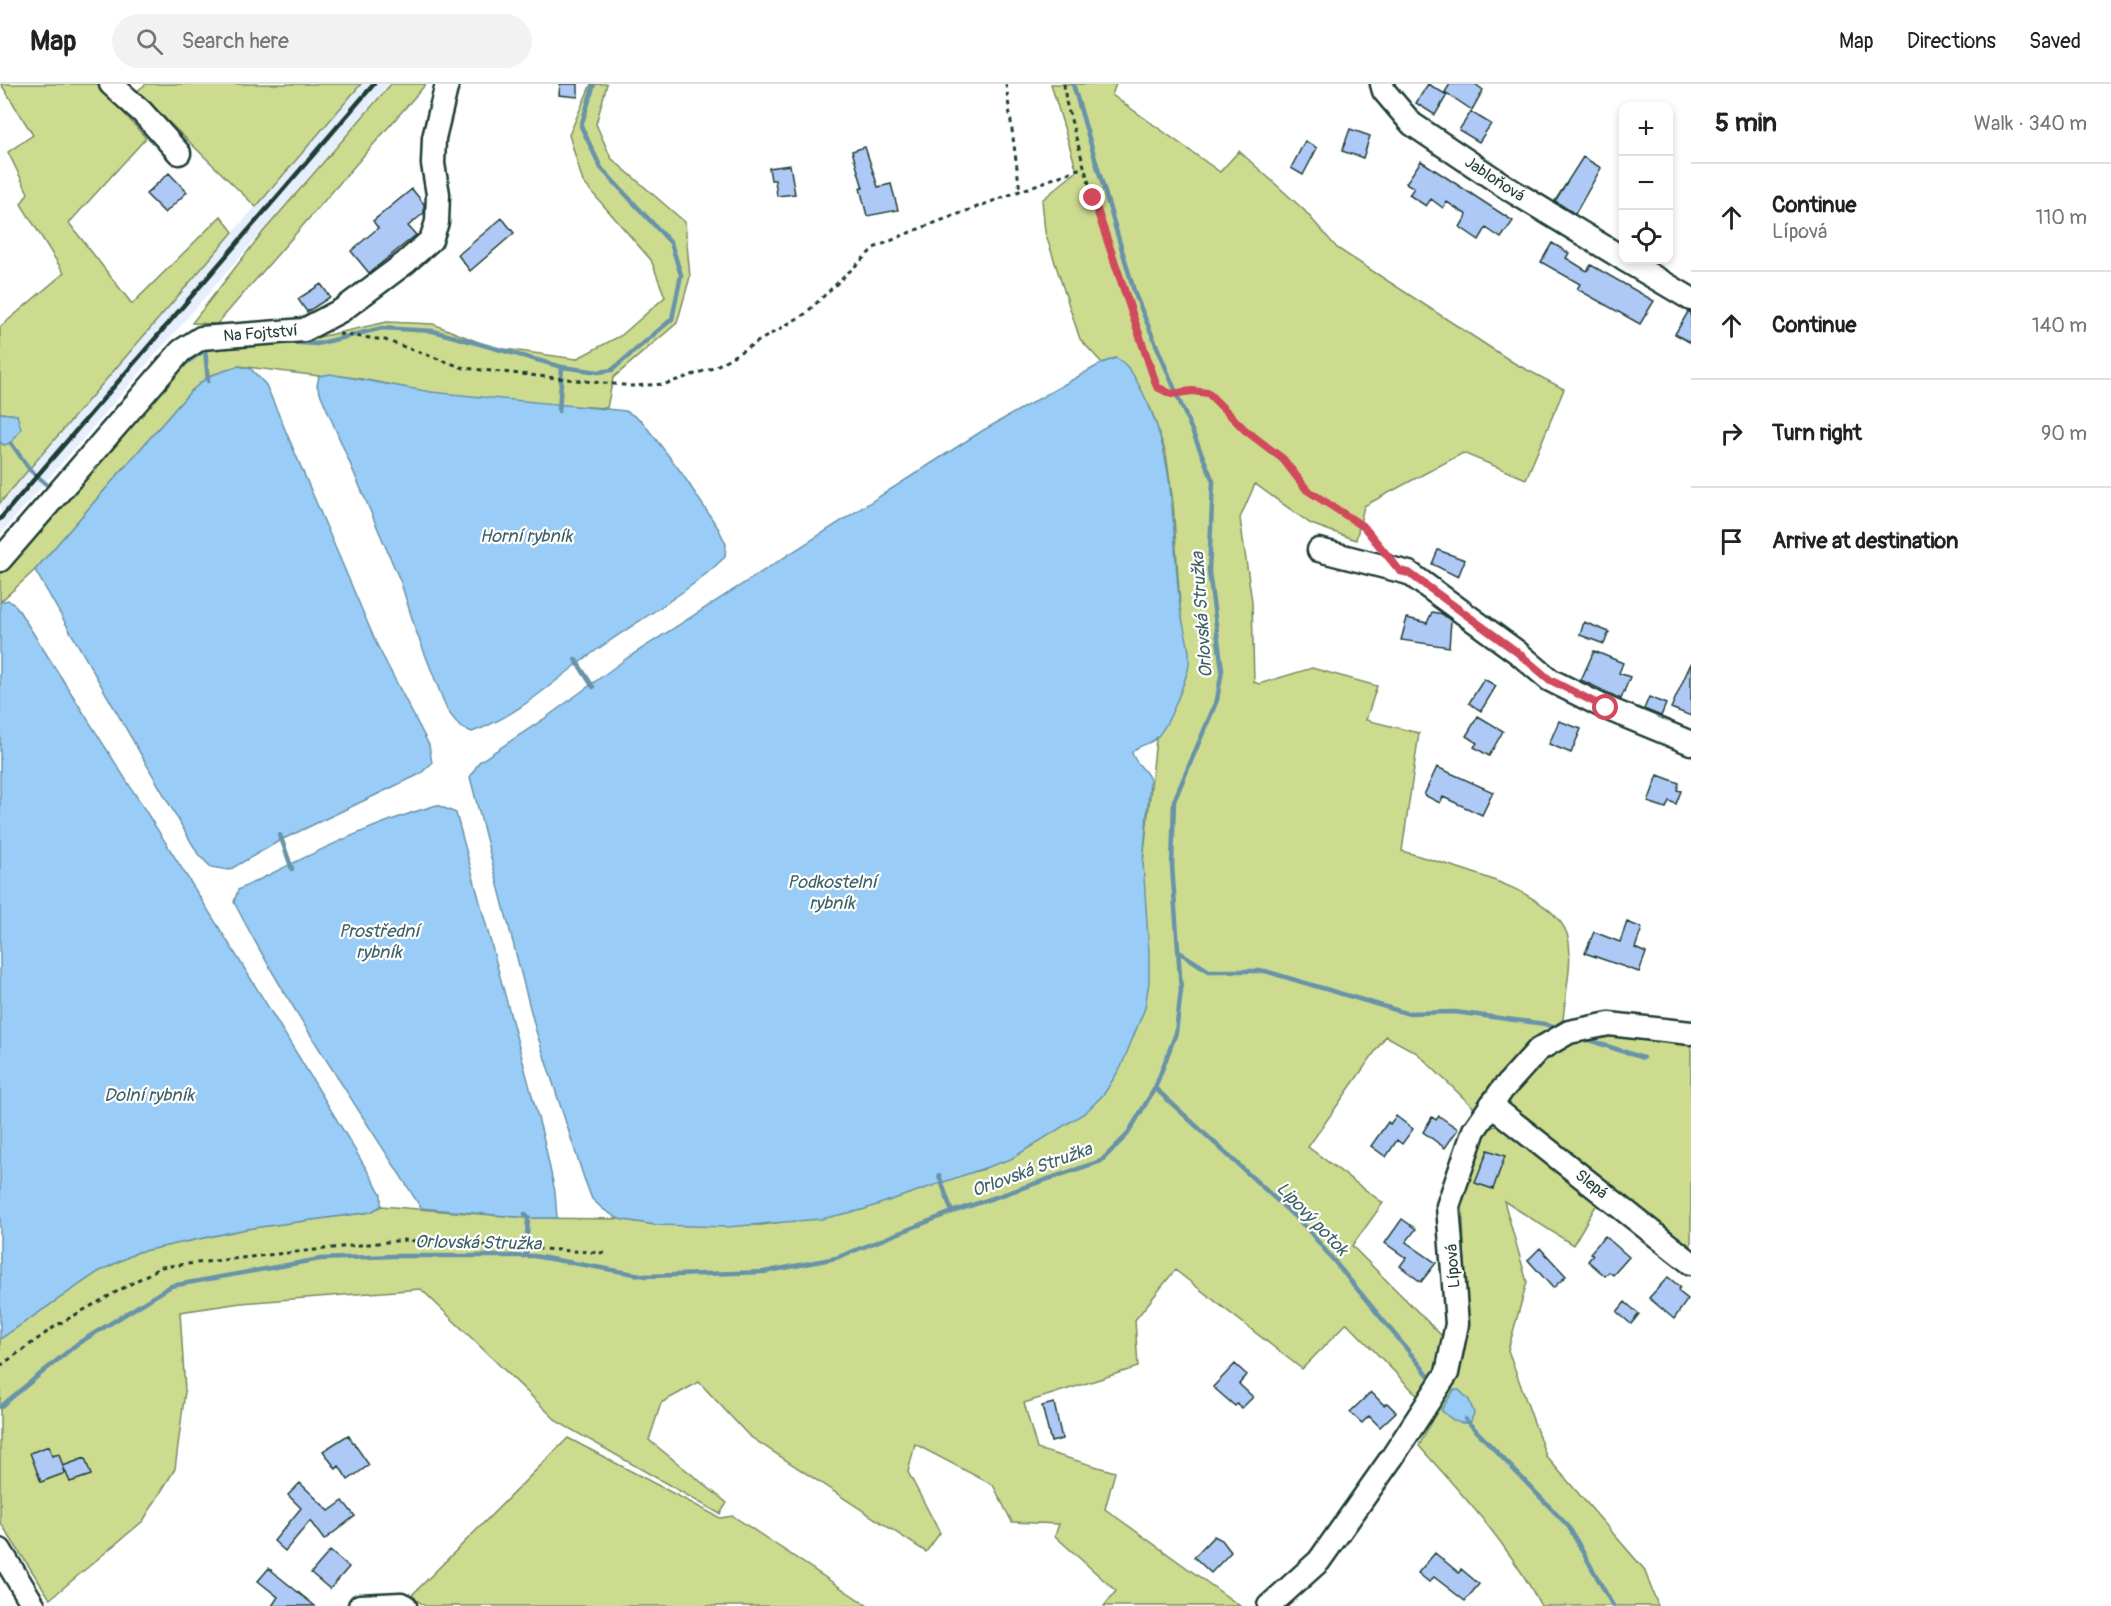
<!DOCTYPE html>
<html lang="en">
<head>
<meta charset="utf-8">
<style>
  body { margin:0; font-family:Pangolin,sans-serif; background:#f2f2f2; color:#222 }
  .controls { position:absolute; right:18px; top:18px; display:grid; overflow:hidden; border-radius:12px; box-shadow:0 3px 9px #0003 }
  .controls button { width:54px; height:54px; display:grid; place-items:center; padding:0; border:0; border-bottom:2px solid #e0e0e0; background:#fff; color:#222; font:30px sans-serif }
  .stop { position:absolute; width:18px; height:18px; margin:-14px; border:4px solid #d1495b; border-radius:50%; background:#fff }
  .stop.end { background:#d1495b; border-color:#fff; box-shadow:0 2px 6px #0008 }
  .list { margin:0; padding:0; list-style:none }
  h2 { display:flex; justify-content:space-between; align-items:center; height:78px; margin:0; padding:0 24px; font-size:26px }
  h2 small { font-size:20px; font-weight:400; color:#767676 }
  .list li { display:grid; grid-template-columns:39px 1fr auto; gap:18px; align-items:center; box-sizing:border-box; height:108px; padding:0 24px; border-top:2px solid #e0e0e0 }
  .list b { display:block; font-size:22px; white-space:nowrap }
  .list p { margin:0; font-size:20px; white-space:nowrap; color:#767676 }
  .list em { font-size:20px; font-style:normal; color:#767676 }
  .icon { flex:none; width:33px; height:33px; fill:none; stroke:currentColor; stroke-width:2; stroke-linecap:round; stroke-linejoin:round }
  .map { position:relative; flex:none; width:1691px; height:1522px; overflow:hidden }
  header { display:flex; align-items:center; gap:36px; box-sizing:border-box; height:84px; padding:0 30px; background:#fff; border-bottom:2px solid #e0e0e0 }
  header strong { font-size:28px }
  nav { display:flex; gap:33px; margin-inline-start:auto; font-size:21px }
  .search { width:420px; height:54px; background:#f2f2f2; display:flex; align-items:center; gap:15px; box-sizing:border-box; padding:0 21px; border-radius:33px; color:#767676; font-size:22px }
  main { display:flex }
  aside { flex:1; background:#fff }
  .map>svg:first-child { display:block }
  .built { fill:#e7effc }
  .green { fill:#cddb8f; stroke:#768c62; stroke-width:1.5 }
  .water { fill:#99cdf7; stroke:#6893a9; stroke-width:1.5 }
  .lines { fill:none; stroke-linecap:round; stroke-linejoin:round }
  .stream { stroke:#6893a9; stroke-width:4.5 }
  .building { fill:#aec9f6; stroke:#1f3d34; stroke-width:1.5 }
  .minor-casing { stroke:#1f3d34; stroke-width:27 }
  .path { stroke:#1f3d34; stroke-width:3; stroke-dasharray:4.5 4.5; stroke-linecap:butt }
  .minor { stroke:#fff; stroke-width:22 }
  .rail { stroke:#1f3d34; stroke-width:4.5 }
  .route { stroke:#d1495b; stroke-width:8 }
  .labels { text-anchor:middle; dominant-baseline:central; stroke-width:4.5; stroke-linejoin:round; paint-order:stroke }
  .street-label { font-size:16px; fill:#1f3d34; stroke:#fff }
  .water-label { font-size:18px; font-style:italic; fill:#3e6165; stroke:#fff }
</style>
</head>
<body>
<header>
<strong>Map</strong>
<div class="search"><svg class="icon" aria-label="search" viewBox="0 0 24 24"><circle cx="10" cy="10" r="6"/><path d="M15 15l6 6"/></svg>Search here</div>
<nav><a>Map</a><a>Directions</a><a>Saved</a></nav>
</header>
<main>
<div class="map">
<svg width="1691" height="1522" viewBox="0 0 1691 1522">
  <rect width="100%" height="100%" fill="#fff"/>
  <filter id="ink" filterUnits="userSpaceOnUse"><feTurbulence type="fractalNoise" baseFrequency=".0167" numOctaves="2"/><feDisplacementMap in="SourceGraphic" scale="12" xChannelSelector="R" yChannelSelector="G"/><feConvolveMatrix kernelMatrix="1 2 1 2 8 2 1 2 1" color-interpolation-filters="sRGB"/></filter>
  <g filter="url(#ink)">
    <path class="built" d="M361,0h28l-389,451v-32z"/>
    <path class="green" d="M1,0h97l48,54 -77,85 63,81 89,-88 12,16 -233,271v-61l4,3 13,-30 -17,-2v-86l64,-54 -43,-69 7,-11 -20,-41 25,-17z
      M146,0h215l-105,123 -119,-116z
      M391,0h35l-209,240 -25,-1 71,-91z
      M591,0h16l-11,40 15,34 74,64 5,55 -13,46 -64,55 -6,30c-60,-3 -120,-7 -179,-16 -27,-4 -86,-20 -109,-16l-80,-10 -30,10 -19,16 -155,178 -35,32v-30l171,-199 34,-24 105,-10 77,-17 46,2 58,23 85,12 46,-24 43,-38 -14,-37 -68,-78 -14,-47z
      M1051,0h65l-4,11 108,77 19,-21 65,59 33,38 177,115 50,26 -38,90 -63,-26 -99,53 -8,34 -45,-16 -56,-40 -15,34 12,84 2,80 5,2 53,-16 65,18 -11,34 53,13 -17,118c43,14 161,39 167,91 3,24 -4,54 -6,78 -37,23 -65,52 -89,88l-57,-55 -31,-17 -78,111 75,56 -31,43 92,92 -6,31 -18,29 -73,-75 -45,46 -127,-99 -40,50 3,47 -114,36 13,46 78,23 -10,37 135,97h-136l12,-15 -61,-55 4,-12 -47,-2 -19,-37 -78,-41 -7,28 32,61 -14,19 -177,-116 -50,-54 -38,21 -12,37 78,63 -7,11 -162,-92 -137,-133 -180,14 -61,9 5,79 -10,78 -32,52 -93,78 -50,-77v-183l98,-67 40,-20 108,-23 125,-17 10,-6 147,12 91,1 36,6h107l100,-15 78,-29 44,-12 161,-247 -2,-60 13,-123 19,-35 13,-37 -8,-61 -7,-103 -7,-49 -15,-45 -35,-51 -14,5 -22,-24 -35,-107 -3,-32 35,-29z
      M1609,947l82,11v213l-191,-150 45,-49 25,-16z
      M1504,1042l96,73 -27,46 -69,-44 23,81 -19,68 38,106 98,113 14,37h-117c-32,-61 -76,-109 -122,-160l33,-67 15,-59 -5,-124 23,-69z
      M568,1354l152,80 13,-2 135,90h-443l-14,-10z"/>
    <path class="water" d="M1116,274c14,7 20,22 27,35 35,68 28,141 37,214 2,19 13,44 8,63 -5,17 -20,58 -33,69 -8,7 -16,5 -23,13 2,12 14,16 18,28l-7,82 6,91v29l-4,26 -24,59 -17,27 -18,18 -75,47 -149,51 -41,9 -94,8 -72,-2 -36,-6 -15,-9 -12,-11 -8,-21 -48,-147 -66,-254 9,-15 65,-43 83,-61 355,-227 120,-68z
      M239,282l12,3 15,16 111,260 52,100 3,18 -12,11 -139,66 -52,30 -18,-3 -13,-13 -163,-284 155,-178 19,-16z
      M330,290l101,18 195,19 15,9 40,52 37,56 8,16 -1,13c-37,36 -85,62 -127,92 -40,28 -79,67 -126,83l-12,-5 -13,-17 -31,-79 -15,-48 -84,-197 2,-10z
      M0,329l17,2 4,14 -10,14 -7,2 -4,-3z
      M8,516l8,6c123,195 248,389 365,588v12l-10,6 -125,17 -108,23 -40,20 -98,67v-737z
      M437,721l19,8 88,327 11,52 2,26h-29l-107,-10c-63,-101 -132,-199 -187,-306l4,-12c66,-32 128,-65 199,-85z
      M1454,1306h5l10,10 5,13 -4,10c-13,2 -19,-4 -29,-13z"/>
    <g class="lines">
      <path class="stream" d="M282,258l35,2 65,-16 51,3 129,36 37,5 13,-2 60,-51 9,-44 -10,-32 -70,-75 -20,-42 13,-42
        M205,265l3,32
        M183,281l25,-17
        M559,327l3,-44
        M11,359l19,27 23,20
        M575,575l18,28
        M280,751l12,34
        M1179,868l30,19h56l141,42 49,-1 90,12 13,5
        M1583,954l60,20
        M1155,1004l151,139 128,155
        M939,1091l13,37
        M525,1130l3,4 -2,37
        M0,1323l77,-63 94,-58 149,-27 73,-3h141l112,20 118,-4 72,-14 116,-46 149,-51 26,-26 28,-47 21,-55 5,-43 -9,-124 2,-65 43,-101 5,-30 -13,-98 4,-91 -78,-187 -62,-210
        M1465,1335l104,108 44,79"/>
    </g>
    <path class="building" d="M560,0h18v13l-19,-2z
      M1428,0l19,11 -12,20 -19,-12z
      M1450,0h25l8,6 -11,20 -27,-18z
      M1471,28l20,12 -12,18 -20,-12z
      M1350,45l20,7 -7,22 -21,-7z
      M1305,57l12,7 -14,27 -12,-7z
      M865,63l13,40 13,-3 7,26 -31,6 -7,-28h3l-11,-37z
      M1583,73l18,11 -26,46 -20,-13z
      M1421,77l92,60 -12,17 -15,-10 -7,12 -19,-13 7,-12 -20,-13 -4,6 -12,-9 -5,7 -17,-11 5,-7 -8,-5z
      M790,81l5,29 -18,2 -2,-16h-4l-2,-12z
      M169,89l18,19 -22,21 -19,-19z
      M412,105l12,15v9l-16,13 8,9 -47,38 -18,-22 27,-23 -5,-7z
      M502,134l12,15 -44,38 -12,-16z
      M1552,159l17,10 -3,5 21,13 4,-6 63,36 -14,23 -63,-35 3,-5 -39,-22z
      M321,200l9,13 -23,15 -9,-13z
      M1688,228h3v31l-16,-9z
      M1438,466l27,10 -7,17 -26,-13z
      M1432,528l10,2 9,7 -2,26 -48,-7 6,-22 20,5z
      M1584,538l25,10 -5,12 -24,-9z
      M1594,567l29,12 -4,10 11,4 -9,22 -40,-19z
      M1691,579v53l-20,-8z
      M1484,595l12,7 -15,25 -12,-8z
      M1649,613l17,7 -5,12 -17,-7z
      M1478,632l25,15 -14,25 -15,-9 3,-4 -11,-7z
      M1559,637l22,8 -10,24 -22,-9z
      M1437,683l56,25 -11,23 -39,-18 -3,6 -16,-8z
      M1658,691l21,8 -2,7 4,1 -5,13 -7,-3 -3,7 -18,-6z
      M1627,838l15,6 -7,20 11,5 -7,19 -54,-19 9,-21 26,10z
      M1396,1032l17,13 -11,15 -5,-4 -11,17 -15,-11 17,-24 2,2z
      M1439,1032l19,13 -13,19 -22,-16 9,-15 4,3z
      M1488,1066l17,6 -12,33 -18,-6z
      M1402,1135l14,10 -10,13 30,21 -15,19 -21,-16 6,-8 -21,-15z
      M1605,1152l24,21 -16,18 -4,-3 -4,4 -17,-15 5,-6 -3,-2z
      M1540,1164l26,28 -13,12 -25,-28z
      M1668,1193l12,10 -2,4 10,8 -14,20 -25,-21z
      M1625,1218l14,12 -8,10 -14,-12z
      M1235,1280l12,11 -8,9 14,13 -11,11 -5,-4 -2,2 -22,-19z
      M1371,1308l13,13 3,-2 9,9 -16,15 -11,-11 -7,7 -12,-11z
      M1054,1319l8,36 -11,3 -9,-36z
      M348,1351l21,30 -21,15 -9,-14 -3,3 -13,-18z
      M49,1362l3,10 7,-2 6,19 -24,9 -11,-29z
      M85,1374l6,17 -21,7 -7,-16z
      M300,1399l29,28 14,-10 12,15 -31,24 -14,-19 -25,30 -11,-10 27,-33 -13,-13z
      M1214,1452l8,4 9,12 -20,21 -17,-16z
      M330,1467l19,16 -19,22 -19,-16z
      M1435,1469l24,20 2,-4 18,15 -14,17 -31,-24 -5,5 -11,-9z
      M269,1484l9,8 37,30h-43l6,-9 -20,-16z"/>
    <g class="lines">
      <g class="minor-casing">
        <g id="minor">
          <path d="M111,0l31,28 37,41"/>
          <path id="s1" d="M1382,0l2,7 28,33 97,65 115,70"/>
          <path d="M1625,176l66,39"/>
          <path d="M1319,466l90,23 108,79 33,28 56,28 85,35"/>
          <path id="s2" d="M0,476l181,-209 20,-13 103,-8 38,-20 63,-47 26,-23 6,-18 1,-28 -5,-30 1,-26 13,-54"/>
          <path id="s3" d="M1491,1021l200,158"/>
          <path d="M0,1466l34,56"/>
          <path d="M360,1522l41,-2 4,2"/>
          <path d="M1269,1522l50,-45 74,-105 54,-83 10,-49 -9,-118 26,-76 28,-40 36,-40 31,-18 40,-8 82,9"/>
        </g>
      </g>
      <path class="path" d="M1006,0l14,107
        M1064,0l2,18 27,96 64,189 14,7 21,-3 16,2 37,37 38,29 24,31 57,37 16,19
        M339,250l46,6 79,28 168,18 33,-2 48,-16 92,-54 69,-66 39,-17 171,-64
        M0,1282l57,-41 104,-58 243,-27 200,13"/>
      <use href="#minor" class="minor"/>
      <path class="rail" d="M0,435l374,-435"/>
    </g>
  </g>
  <g class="lines" filter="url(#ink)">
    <path class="route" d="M1093,114l64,189 14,7 21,-3 16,2 37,37 38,29 24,31 57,37 36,44 9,2 108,79 33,28 56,28"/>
  </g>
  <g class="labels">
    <g class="street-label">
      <text stroke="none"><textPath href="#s1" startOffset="150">Jabloňová</textPath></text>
      <text stroke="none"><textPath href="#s2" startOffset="360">Na Fojtství</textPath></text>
      <text stroke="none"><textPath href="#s3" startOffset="128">Slepá</textPath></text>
      <text transform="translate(1453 1182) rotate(-94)">Lípová</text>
    </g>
    <g class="water-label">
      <text x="526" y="452">Horní rybník</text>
      <text transform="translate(1202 531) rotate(-94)">Orlovská Stružka</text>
      <text x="832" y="798">Podkostelní<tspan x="832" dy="21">rybník</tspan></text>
      <text x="379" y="847">Prostřední<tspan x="379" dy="21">rybník</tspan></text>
      <text x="149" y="1011">Dolní rybník</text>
      <text transform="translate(1032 1086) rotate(-20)">Orlovská Stružka</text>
      <text transform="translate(1312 1135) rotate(46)">Lipový potok</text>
      <text transform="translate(478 1159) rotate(1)">Orlovská Stružka</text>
    </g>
  </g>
</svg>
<div class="controls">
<button>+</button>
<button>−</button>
<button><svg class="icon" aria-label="locate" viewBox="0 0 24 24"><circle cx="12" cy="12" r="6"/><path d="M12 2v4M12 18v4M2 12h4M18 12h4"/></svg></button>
</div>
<div class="stop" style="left:1606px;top:624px"></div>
<div class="stop end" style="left:1093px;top:114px"></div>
</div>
<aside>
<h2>5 min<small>Walk · 340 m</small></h2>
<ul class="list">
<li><svg class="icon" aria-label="ahead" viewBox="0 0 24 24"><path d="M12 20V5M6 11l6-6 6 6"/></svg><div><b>Continue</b><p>Lípová</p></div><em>110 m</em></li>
<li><svg class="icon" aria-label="ahead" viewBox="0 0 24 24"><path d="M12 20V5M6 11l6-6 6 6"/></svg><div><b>Continue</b></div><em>140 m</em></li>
<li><svg class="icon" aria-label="right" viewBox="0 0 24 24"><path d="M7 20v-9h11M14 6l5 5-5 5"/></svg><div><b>Turn right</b></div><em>90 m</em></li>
<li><svg class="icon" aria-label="arrive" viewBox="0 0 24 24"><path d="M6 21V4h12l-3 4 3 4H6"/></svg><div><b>Arrive at destination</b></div></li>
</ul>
</aside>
</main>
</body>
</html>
